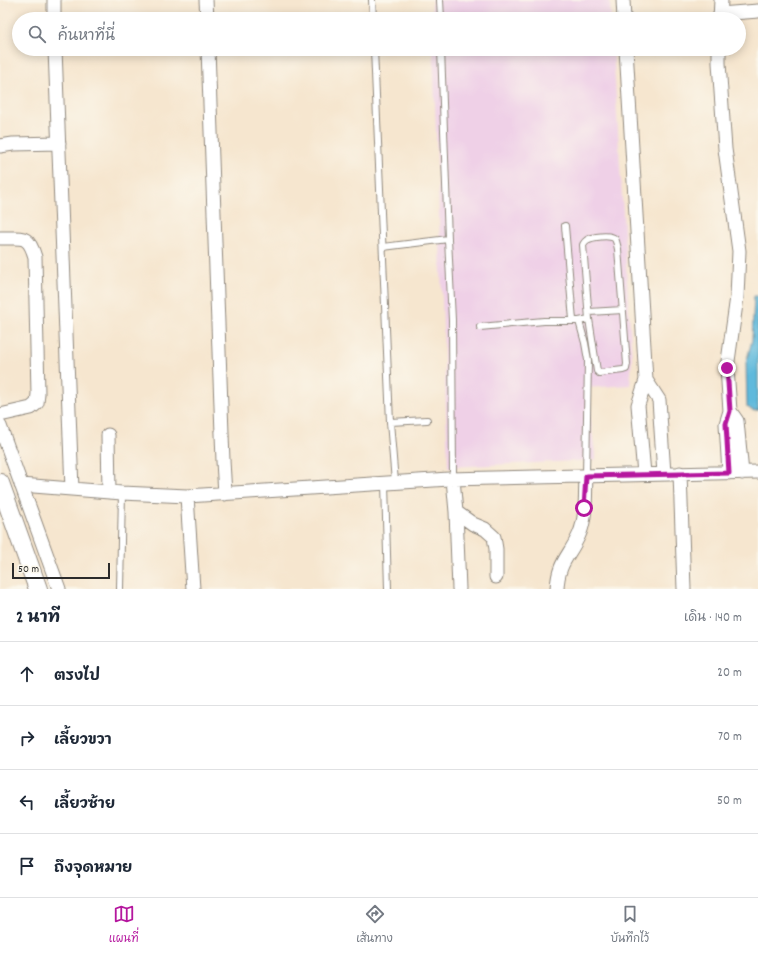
<!DOCTYPE html>
<html lang="th">
<head>
<meta charset="utf-8">
<style>
  body { margin:0; font-family:Dekko,"Playpen Sans Thai",sans-serif; background:#f6f6f7; color:#1f2937 }
  .scale { position:absolute; left:12px; bottom:10px; width:98px; box-sizing:border-box; padding-left:4px; border:2px solid #2b2b2b; border-top:0; font-size:11px; line-height:14px; white-space:nowrap; color:#2b2b2b; -webkit-text-stroke:3px #fbf7ec; paint-order:stroke }
  .stop { position:absolute; width:12px; height:12px; margin:-9px; border:3px solid #b5179e; border-radius:50%; background:#fff }
  .stop.end { background:#b5179e; border-color:#fff; box-shadow:0 1px 4px #0008 }
  .list { margin:0; padding:0; list-style:none }
  h2 { display:flex; justify-content:space-between; align-items:center; height:52px; margin:0; padding:0 16px; font-size:17px }
  h2 small { font-size:13px; font-weight:400; color:#747a83 }
  .list li { display:grid; grid-template-columns:26px 1fr auto; gap:12px; align-items:center; box-sizing:border-box; height:64px; padding:0 16px; border-top:1px solid #e0e1e3 }
  .list b { display:block; font-size:15px; white-space:nowrap }
  .list em { font-size:13px; font-style:normal; color:#747a83 }
  .icon { flex:none; width:22px; height:22px; fill:none; stroke:currentColor; stroke-width:2; stroke-linecap:round; stroke-linejoin:round }
  .map { position:relative; flex:none; width:758px; height:589px; overflow:hidden }
  .search { position:absolute; background:#fff; box-shadow:0 2px 10px #0003; left:12px; right:12px; top:12px; height:44px; display:flex; align-items:center; gap:10px; box-sizing:border-box; padding:0 14px; border-radius:22px; color:#747a83; font-size:15px }
  .sheet { height:308px; background:#fff }
  nav { display:flex; justify-content:space-around; align-items:center; box-sizing:border-box; height:56px; border-top:1px solid #e0e1e3; background:#fff; font-size:11px; color:#747a83 }
  nav a { display:grid; justify-items:center; gap:2px }
  nav .on { color:#b5179e }
  .map>svg:first-child { display:block }
  .built { fill:#efd0e7 }
  .water { fill:#5eb9dc; stroke:#447284 }
  .lines { fill:none; stroke-linecap:round; stroke-linejoin:round }
  .lane-casing { stroke:#90887d; stroke-width:8 }
  .street-casing { stroke:#90887d; stroke-width:15 }
  .secondary-casing { stroke:#90887d; stroke-width:20 }
  .lane { stroke:#fff; stroke-width:6 }
  .street { stroke:#fff; stroke-width:13 }
  .secondary { stroke:#fff; stroke-width:18 }
  .route { stroke:#b5179e; stroke-width:5 }
</style>
</head>
<body>
<div class="map">
<svg width="758" height="589" viewBox="0 0 758 589">
  <rect width="100%" height="100%" fill="#fbf7ec"/>
  <filter id="ink" filterUnits="userSpaceOnUse"><feTurbulence type="fractalNoise" baseFrequency=".025" numOctaves="2"/><feDisplacementMap in="SourceGraphic" scale="8" xChannelSelector="R" yChannelSelector="G"/><feConvolveMatrix kernelMatrix="1 2 1 2 8 2 1 2 1" color-interpolation-filters="sRGB"/></filter>
  <filter id="wash" filterUnits="userSpaceOnUse"><feTurbulence type="fractalNoise" baseFrequency=".012" numOctaves="4" result="noise"/><feDisplacementMap in="SourceGraphic" scale="16" xChannelSelector="R" yChannelSelector="G"/><feGaussianBlur stdDeviation="0.9" result="paint"/><feColorMatrix in="noise" values="0 0 0 0 0 0 0 0 0 0 0 0 0 0 0 0 0 1.4 0 .05"/><feComposite in="paint" operator="in"/></filter>
  <g filter="url(#wash)">
    <rect width="100%" height="100%" fill="#f6e6cf"/>
    <path class="built" d="M432,0h178l1,19h-179z
      M433,49h180l19,312 -2,24 -44,3 10,72 -148,7z"/>
    <path class="water" d="M754,296h4v114l-4,1 -7,-4 -1,-44 6,-23z"/>
  </g>
  <g filter="url(#ink)">
    <g class="lines">
      <g class="lane-casing">
        <path id="lane" d="M372,0l1,19
          M440,0l1,19
          M374,49l16,373 5,60
          M441,49l7,190 4,81 1,159
          M565,226l8,94
          M383,247l65,-8
          M589,312l34,-2
          M579,321l10,-2 -6,-74c1,-2 1,-3 4,-5 5,-3 23,-6 28,-1 2,3 2,7 3,10l9,115 -1,5 -3,1 -24,3 -2,-2 -8,-52
          M480,327l64,-6h35l6,22 3,17 -2,116
          M390,422l37,-2
          M385,483l3,106
          M120,589l2,-96"/>
      </g>
      <g class="street-casing">
        <path id="street" d="M54,0v19
          M206,0l1,19
          M623,0l1,19
          M720,14l38,-3
          M720,19l1,-19
          M55,49l17,440
          M208,49l15,412 2,33
          M626,49l20,331 -8,25 6,69
          M719,49v14l6,86 14,102 -2,46 -10,71 3,43 -4,13 3,49
          M0,146l13,-2 46,-1
          M0,238c22,1 28,-5 35,19l3,137 -1,9 -6,5 -31,7
          M646,380l13,20 5,74
          M730,411l7,10 5,52
          M0,426l59,163
          M108,435l1,57
          M680,473l4,116
          M453,479l3,33 3,77
          M21,485l101,8 65,3 262,-17 309,-7
          M187,496l6,93
          M456,512l17,12 12,5 9,8 2,12v28
          M557,589c1,-27 12,-32 22,-54 8,-18 6,-41 7,-59"/>
      </g>
      <g class="secondary-casing">
        <path id="secondary" d="M0,483l38,106"/>
      </g>
      <use href="#lane" class="lane"/>
      <use href="#street" class="street"/>
      <use href="#secondary" class="secondary"/>
    </g>
  </g>
  <g class="lines" filter="url(#ink)">
    <path class="route" d="M584,508l2,-32 143,-3 -3,-49 4,-13 -3,-43"/>
  </g>
</svg>
<div class="scale">50 m</div>
<div class="stop" style="left:584px;top:508px"></div>
<div class="stop end" style="left:727px;top:368px"></div>
<div class="search"><svg class="icon" aria-label="search" viewBox="0 0 24 24"><circle cx="10" cy="10" r="6"/><path d="M15 15l6 6"/></svg>ค้นหาที่นี่</div>
</div>
<section class="sheet">
<h2>2 นาที<small>เดิน · 140 m</small></h2>
<ul class="list">
<li><svg class="icon" aria-label="ahead" viewBox="0 0 24 24"><path d="M12 20V5M6 11l6-6 6 6"/></svg><div><b>ตรงไป</b></div><em>20 m</em></li>
<li><svg class="icon" aria-label="right" viewBox="0 0 24 24"><path d="M7 20v-9h11M14 6l5 5-5 5"/></svg><div><b>เลี้ยวขวา</b></div><em>70 m</em></li>
<li><svg class="icon" aria-label="left" viewBox="0 0 24 24"><path d="M17 20v-9H6M10 6l-5 5 5 5"/></svg><div><b>เลี้ยวซ้าย</b></div><em>50 m</em></li>
<li><svg class="icon" aria-label="arrive" viewBox="0 0 24 24"><path d="M6 21V4h12l-3 4 3 4H6"/></svg><div><b>ถึงจุดหมาย</b></div></li>
</ul>
</section>
<nav>
<a class="on"><svg class="icon" aria-label="map" viewBox="0 0 24 24"><path d="M3 6l6-2 6 2 6-2v14l-6 2-6-2-6 2zM9 4v14M15 6v14"/></svg>แผนที่</a>
<a><svg class="icon" aria-label="directions" viewBox="0 0 24 24"><path d="M12 3l9 9-9 9-9-9zM9 14v-3h6M13 9l2 2-2 2"/></svg>เส้นทาง</a>
<a><svg class="icon" aria-label="saved" viewBox="0 0 24 24"><path d="M7 4h10v16l-5-4-5 4z"/></svg>บันทึกไว้</a>
</nav>
</body>
</html>
